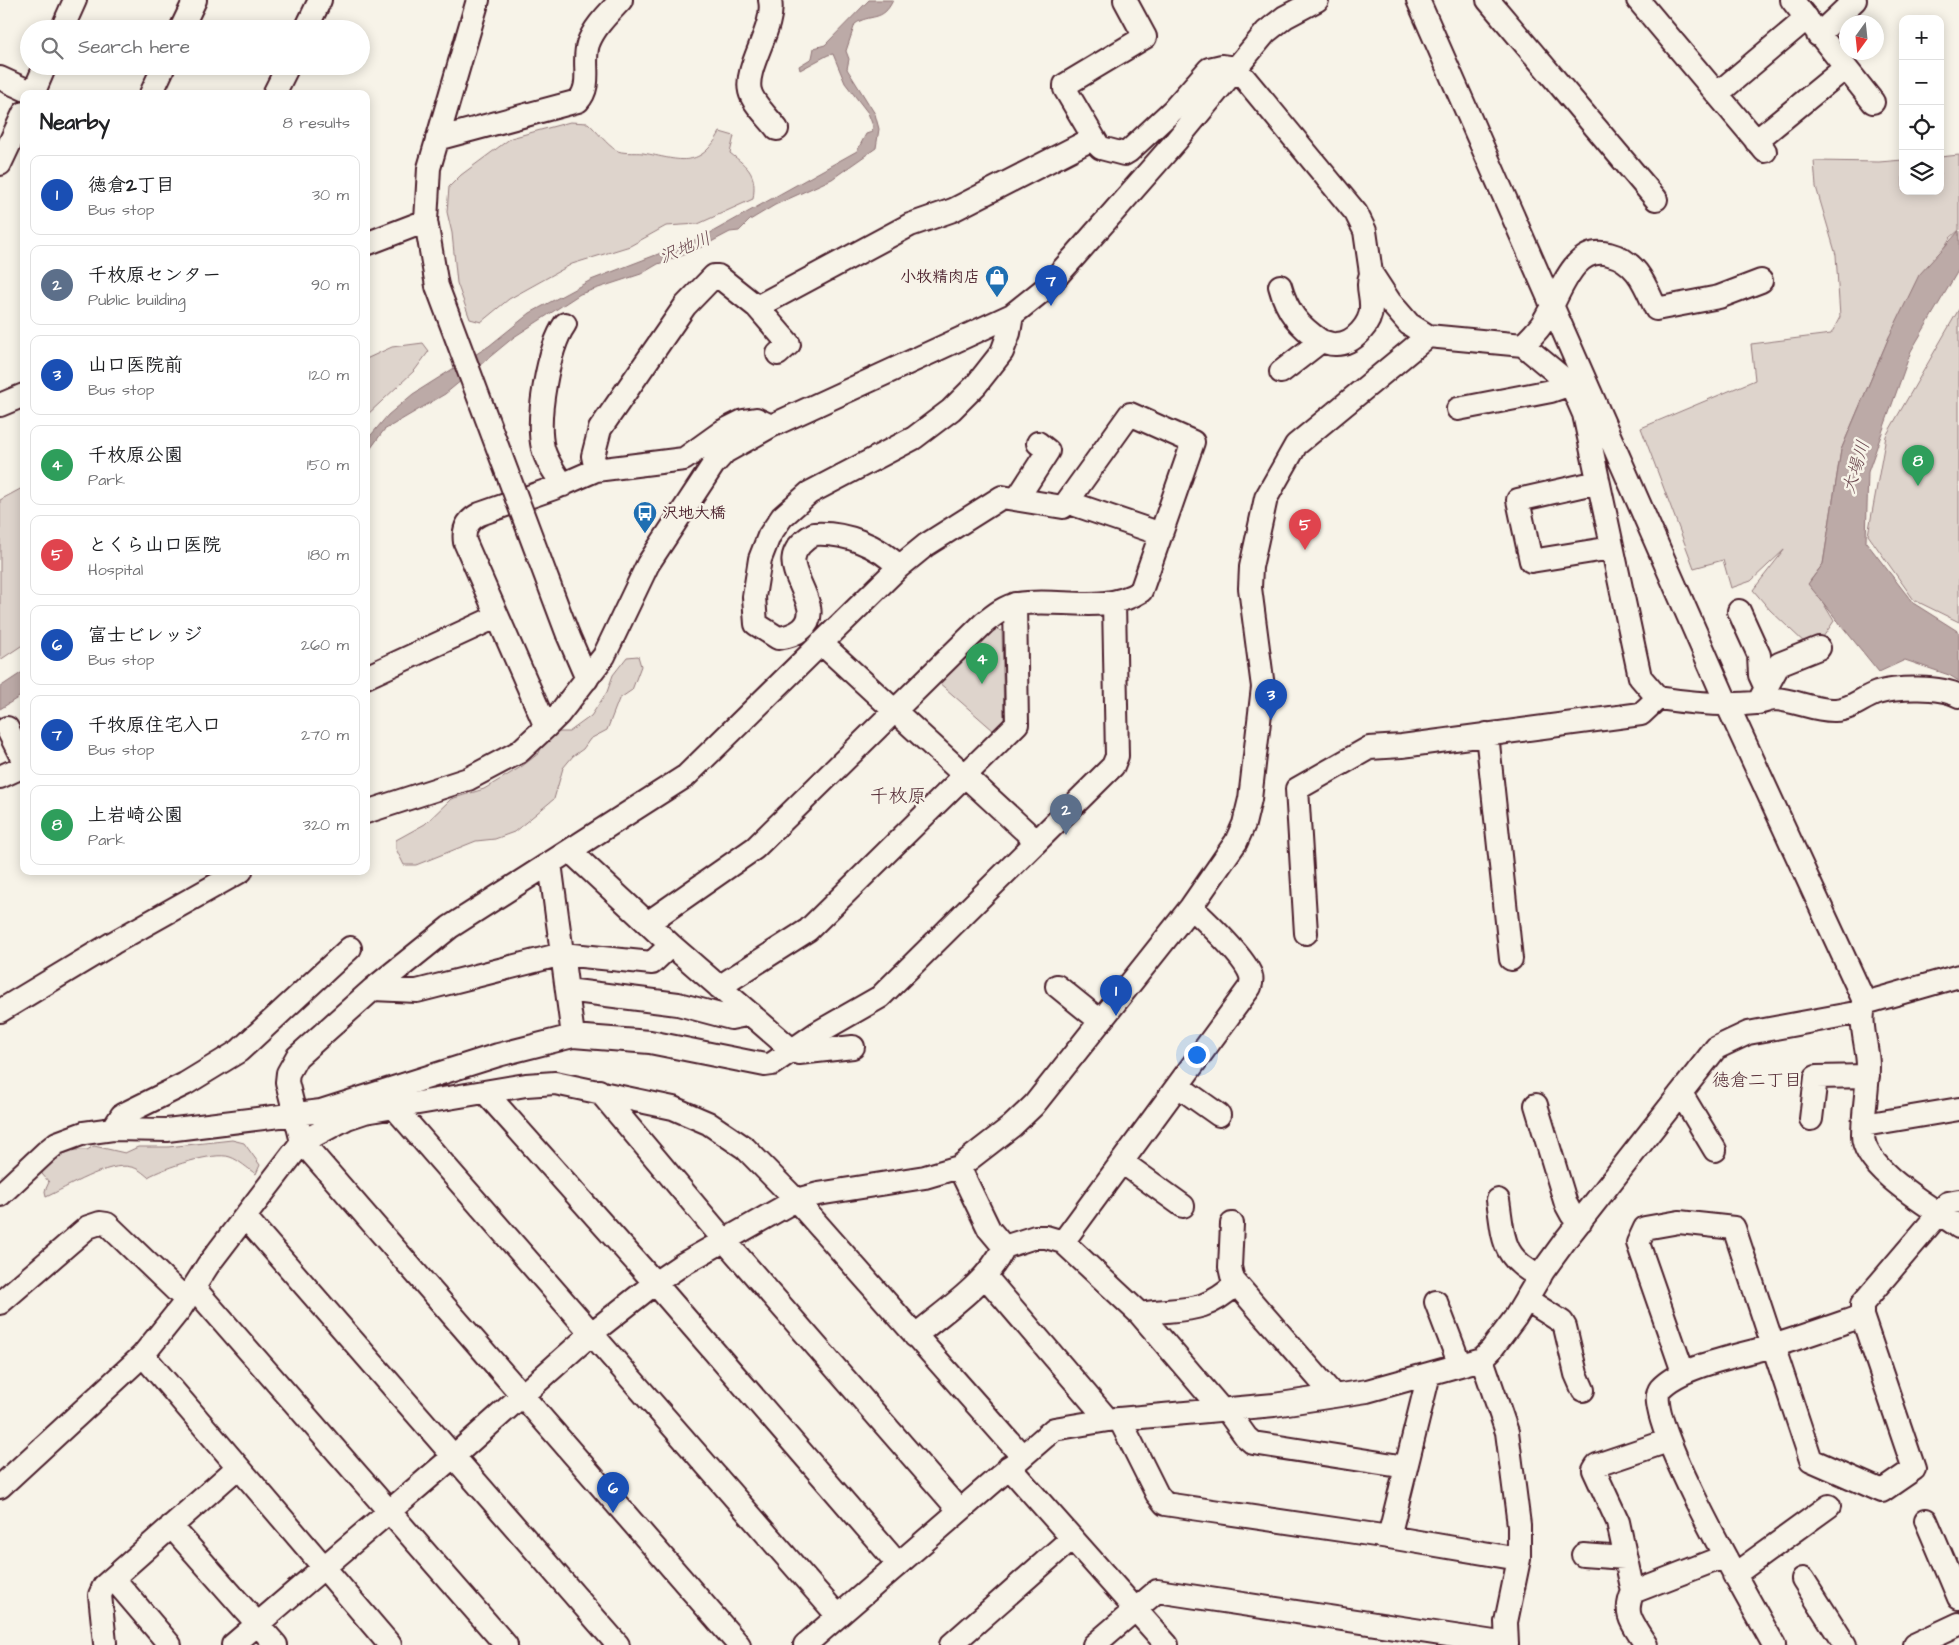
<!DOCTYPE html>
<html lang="en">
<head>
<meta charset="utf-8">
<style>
  body { margin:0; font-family:"Architects Daughter","Klee One",sans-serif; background:#f6f6f6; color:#202124 }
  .controls { position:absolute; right:15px; top:15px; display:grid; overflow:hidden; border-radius:10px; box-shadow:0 2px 12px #0003 }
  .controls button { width:45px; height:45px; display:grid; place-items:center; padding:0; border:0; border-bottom:1px solid #e0e0e0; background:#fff; color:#202124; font:25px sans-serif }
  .compass { position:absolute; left:1839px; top:15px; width:45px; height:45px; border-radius:50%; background:#fff; box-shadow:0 2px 12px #0003; rotate:195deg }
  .you { position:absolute; left:1196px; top:1054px; width:18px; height:18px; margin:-12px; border:4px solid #fff; border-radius:50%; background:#1a73e8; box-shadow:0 0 0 8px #1a73e833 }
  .badge { display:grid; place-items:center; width:32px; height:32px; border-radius:50%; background:#0f766e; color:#fff; font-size:16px; font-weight:700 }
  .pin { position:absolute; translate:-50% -41px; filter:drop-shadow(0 1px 2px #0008) }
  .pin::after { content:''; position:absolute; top:26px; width:18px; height:15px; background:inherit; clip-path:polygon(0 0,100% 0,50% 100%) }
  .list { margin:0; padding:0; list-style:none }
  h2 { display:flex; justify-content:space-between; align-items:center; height:65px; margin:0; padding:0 20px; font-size:21px }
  h2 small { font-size:16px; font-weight:400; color:#757577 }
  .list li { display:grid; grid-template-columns:32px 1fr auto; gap:15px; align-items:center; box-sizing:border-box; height:80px; margin:0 10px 10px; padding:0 10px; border:1px solid #e0e0e0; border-radius:10px }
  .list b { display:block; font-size:19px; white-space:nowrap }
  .list p { margin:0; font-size:16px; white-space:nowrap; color:#757577 }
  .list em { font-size:16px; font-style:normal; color:#757577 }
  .icon { flex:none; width:28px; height:28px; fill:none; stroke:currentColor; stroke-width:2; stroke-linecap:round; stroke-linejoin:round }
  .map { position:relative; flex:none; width:1959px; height:1645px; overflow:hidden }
  .search { position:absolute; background:#fff; box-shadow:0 2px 12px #0003; left:20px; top:20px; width:350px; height:55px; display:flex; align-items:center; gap:12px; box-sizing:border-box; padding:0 18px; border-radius:28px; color:#757577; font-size:19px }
  .panel { position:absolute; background:#fff; box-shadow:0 2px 12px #0003; left:20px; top:90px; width:350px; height:785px; border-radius:10px }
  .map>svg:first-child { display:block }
  .green { fill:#ded4cc; stroke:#947a7c }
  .water { fill:#bcaaa7; stroke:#8e7275 }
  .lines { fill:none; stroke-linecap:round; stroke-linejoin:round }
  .minor-casing { stroke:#4a1f2b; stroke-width:26 }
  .minor { stroke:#f7f3e8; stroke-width:22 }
  .minor-bridge-casing { stroke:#4a1f2b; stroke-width:26; stroke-linecap:butt }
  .minor-bridge { stroke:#f7f3e8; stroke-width:22 }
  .labels { text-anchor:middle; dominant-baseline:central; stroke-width:5; stroke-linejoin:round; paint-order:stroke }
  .poi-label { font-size:16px; font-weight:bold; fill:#4a1f2b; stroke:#f7f3e8; text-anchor:end }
  .water-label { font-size:18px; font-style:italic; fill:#6c4950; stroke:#f7f3e8 }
  .neighbourhood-label { font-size:18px; fill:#4a1f2b; stroke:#f7f3e8 }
  .quarter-label { font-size:19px; fill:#4a1f2b; stroke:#f7f3e8 }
</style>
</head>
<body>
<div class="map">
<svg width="1959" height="1645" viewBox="0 0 1959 1645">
  <rect width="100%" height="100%" fill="#f7f3e8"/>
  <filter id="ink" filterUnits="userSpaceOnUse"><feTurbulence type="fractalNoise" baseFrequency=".02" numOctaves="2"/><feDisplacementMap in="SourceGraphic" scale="10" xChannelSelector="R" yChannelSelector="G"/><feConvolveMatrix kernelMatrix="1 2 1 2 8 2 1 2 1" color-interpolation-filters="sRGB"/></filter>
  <g filter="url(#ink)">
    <path class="green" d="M570,122l18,1c8,7 19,22 28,27 6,4 19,2 27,3 35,6 56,18 77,-21l14,4 -4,17c19,15 27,21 23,46l-55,25 -32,2 -36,20 -58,18 -63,35 -28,23 -11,-3 -13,-36 -5,-50 -5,-21 2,-25 12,-12 50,-37z
      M1959,155v75l-9,8 -61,99 -48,113 -18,114 -13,17 24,40 -13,19 -13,6 -38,-36 -17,-20 32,-41 -34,32 -20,7 -8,-28 -29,8 -53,-140 114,-48 -4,-36 80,-10 9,-17 -4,-62 -20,-68 -2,-26 65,1 24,-2v31h37v-34z
      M1959,309v313l-45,-22 -46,-65 18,-99z
      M423,343l6,8 -14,19 -49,46v-57l26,-12z
      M24,487v157l-24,16v-160z
      M995,628l7,3 2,89 -10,11 -57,-50z
      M638,656l3,10 -9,24 -13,9 -12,31 -17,9 -7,10 -10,7 -10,12 -9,31 -40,33 -19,7 -19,2 -60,24h-12l-8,-16v-9l29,-16 26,-25 33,-10 37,-22 18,-14 5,-13 13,-8h12l22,-16 16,-24 6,-17 14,-18z
      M232,1140l12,3 16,22 -4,9c-8,-5 -17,-14 -26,-17 -16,-6 -67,11 -82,20 -5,-4 -10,-9 -17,-10 -22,-6 -65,21 -85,30l-1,-6 4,-9 -7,-8 1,-9 25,-15h19l7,-4 31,7 13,-6h30z"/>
    <path class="water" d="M869,0h24c-10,23 -23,13 -38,24l-9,27 3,8 -2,10 28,45 4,15 -3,19 -44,31 -57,26 -25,15 -11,11 -9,1 -38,20 -34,12 -17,10 -61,20 -66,43 -69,57 -61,36 -18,25v-14l22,-26 25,-21 76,-48 41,-33 61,-33 114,-44 152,-85 9,-17 6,-2 1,-6 -5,-13 -23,-30 -12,-29 -5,1 -28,15 -1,-4 13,-8 2,-10 11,-3z
      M1959,231v38l-48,82 -43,121 -2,70 47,61 46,29v49l-10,-6 -44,-15 -26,12 -71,-88 15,-20 18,-114 48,-113 30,-62z
      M24,671v23l-24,15v-22z"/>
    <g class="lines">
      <g class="minor-casing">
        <path id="minor" d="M770,0c6,27 -26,67 -20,91 3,13 19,27 27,38
          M1125,0l20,37 -80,48v4l33,56 3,3 23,6 5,-3 44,-41 36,-41 13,-3 14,2 120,145 9,18 6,42 19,29 19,22 19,12 95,9 36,30 15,16 10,23 56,263 18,21c32,5 65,8 98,5 6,0 13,-4 19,-4 20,1 40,12 60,11 16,0 27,-12 42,-17 20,-6 63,-7 82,3
          M1418,0l309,704 138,299c-7,19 3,43 3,63 0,23 -5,46 -5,69 0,35 70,73 96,92
          M1488,0l168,199
          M1638,0l79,94 90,-76
          M1792,0l81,102
          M62,29l13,-29
          M181,29l14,-29
          M306,29l14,-29
          M1818,35l37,-35
          M0,78l35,16
          M33,94l12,-28
          M151,94l13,-28
          M274,94l14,-28
          M1717,94l48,57
          M437,139l141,-38c15,-16 4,-38 10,-57 6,-17 21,-31 33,-44
          M1756,141l89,-73
          M0,164l24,-51
          M366,244l60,-23
          M437,286l-11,-65 3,-53 49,-168
          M1280,286c7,26 19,40 41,55
          M757,307l-39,-31h-4l-29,30 -85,123 -7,27 3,14 88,-11 39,-28 20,-10 13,-2 15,7
          M1523,345c8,-8 17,-16 22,-26 15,-24 28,-75 64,-65 28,7 36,31 47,55l63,-12 42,-16
          M778,354l11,-10 -32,-37 153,-82 43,-15 139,-71
          M1281,372l40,-31c5,1 11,4 15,3 18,0 35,-20 35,-36 1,-13 -5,-21 0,-34
          M0,405l24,-10
          M1458,409l93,-18 17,-6
          M1598,482l-80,18 13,61 81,-13
          M563,485c-8,-12 -17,-24 -20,-37 -7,-29 5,-100 22,-124
          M1017,499l31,-48 -10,-8
          M899,567l27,-22 76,-48 61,10 4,-5 94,32
          M1739,611l20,44 1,20 5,11
          M568,635l19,44
          M821,643l215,198
          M366,677l130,-60
          M1758,703l21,-39 40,-16
          M546,727l-81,-185c-2,-13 3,-22 15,-28l77,-27 39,-17
          M7,728l17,34
          M1487,734l24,225
          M0,777l24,-11
          M366,812l102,-33 51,-27 27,-25 13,-13 45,-58 44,-92 65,-99 12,-13 46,-26 241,-111 35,-28 27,-30 102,-116 90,-109 19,-15 32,-17
          M570,851l101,94 122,106 6,2 54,-6
          M550,863l23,173
          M649,922l106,-74 229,-225c9,-7 21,-17 33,-19 41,-7 87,11 124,-13l52,-149 -63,-28 -63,88
          M1306,933l-9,-144 72,-41 33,-2 239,-32 17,-16
          M1057,986l42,34
          M719,987l89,-57 209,-206 -2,-120
          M373,989l44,2 145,-37 90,9 19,-18
          M567,990l111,14 53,14 20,-4
          M1865,1003l94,-27
          M0,1011l113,-68 128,-72
          M1178,1086l41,29
          M599,1091l125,149 235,270
          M485,1092l170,191 243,281
          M1679,1095l6,5 30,50
          M1536,1105l30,99 6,11 9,6
          M393,1106l445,510
          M1811,1119l5,-42 52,-1
          M1864,1125l95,-16
          M113,1129l9,-14 63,-31 54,-33 111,-103
          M1122,1162l61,44
          M959,1167l30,62 15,18
          M0,1195l46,-43 11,-9 27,-10 29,-4 54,1 154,-19 177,-56 75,-19 77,6 115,23 7,-1 45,-31 63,-36 233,-231 4,-10 -3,-153
          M1498,1200c6,39 3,57 42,77
          M245,1217l373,428
          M1232,1224l-2,43 3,13 101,116
          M1063,1242l187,-255c1,-3 2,-8 1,-11 -5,-18 -46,-56 -60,-69
          M985,1276l123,144
          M194,1288l312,357
          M1526,1299l36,23 3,5 11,47 7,16
          M1436,1302l24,63
          M0,1303l88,-76 12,-4 7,1 79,76
          M1140,1314c41,-7 62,2 96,-30
          M915,1336c30,-26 72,-52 89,-89l31,-10h11l17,5 77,72 81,95
          M143,1355l247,290
          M1482,1359l25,73 12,93v34l-13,63 1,23
          M1683,1372l-45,-129 7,-15 34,-6 55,6 77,232 71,31 32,-22 -52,-153v-12l86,-101 11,-2
          M1226,1409l20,28 7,6 153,24
          M1120,1420l37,74 8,10 224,33 130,22
          M1009,1467l158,178
          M0,1487l143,-132 37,-46 28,-44 94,-123 45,-24 18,-6 161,-27 29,-2 118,25 35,15 37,25 51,52 226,256
          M1926,1520l33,78
          M171,1526l105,119
          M1389,1537l40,-163
          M1583,1555l42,3
          M1734,1575l95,-69
          M1803,1579l42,66
          M1633,1592l-15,-70 -24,-52 3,-5 71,-24
          M105,1643l-5,-48 4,-9 9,-8
          M170,1645l-57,-67 124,-110
          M233,1645l221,-189 138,-123 63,-50 28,-19 113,-64 22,-6 107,-17 34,-10 53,-41 22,-21 157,-198 45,-65 8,-18 6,-25 13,-112 -13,-99 1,-21 15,-69 30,-53 132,-109
          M739,1645l-437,-503 -15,-60 1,-9 9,-16 76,-68 77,-62 236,-151 213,-209c-21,-22 -55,-35 -85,-33 -39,23 -12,43 -5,73 4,20 -14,29 -31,31l-22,-14 -2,-27 6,-38 9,-23 13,-19 27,-24 105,-55 37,-28 25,-25 26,-33 7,-19 3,-18
          M805,1645l249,-216 54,-9 166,-15 93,-14 115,-32 9,-9 24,-32 28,-47 24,-33 149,-190 32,-15 113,-21
          M951,1645l121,-107
          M1094,1645l63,-54 350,53
          M1646,1645c-12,-20 -24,-30 -13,-53l90,-35
          M1774,1645c-18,-33 -134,-231 -114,-256 21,-24 84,-34 116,-44 29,-9 57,-19 86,-29
          M1914,1645l45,-21"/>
      </g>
      <use href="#minor" class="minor"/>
      <g class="minor-bridge-casing">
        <path id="minor-bridge" d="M437,286l131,349"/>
      </g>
      <use href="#minor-bridge" class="minor-bridge"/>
    </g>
  </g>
  <defs>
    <g id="shop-pin" transform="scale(1.25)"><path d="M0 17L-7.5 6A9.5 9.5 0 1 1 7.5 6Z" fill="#1f6fb2" stroke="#f7f3e8"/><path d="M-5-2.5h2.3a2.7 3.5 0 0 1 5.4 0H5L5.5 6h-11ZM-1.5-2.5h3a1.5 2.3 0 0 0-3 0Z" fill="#fff"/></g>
    <g id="bus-pin" transform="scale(1.25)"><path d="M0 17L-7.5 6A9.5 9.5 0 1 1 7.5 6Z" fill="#1f6fb2" stroke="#f7f3e8"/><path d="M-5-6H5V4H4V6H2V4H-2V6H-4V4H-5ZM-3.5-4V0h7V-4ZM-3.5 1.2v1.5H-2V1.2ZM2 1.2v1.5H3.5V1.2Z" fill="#fff"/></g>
  </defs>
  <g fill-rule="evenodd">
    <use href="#shop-pin" x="997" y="277"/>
    <use href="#bus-pin" x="645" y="513"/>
  </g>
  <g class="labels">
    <g class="poi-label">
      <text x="980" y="277">小牧精肉店</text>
      <text x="662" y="513" text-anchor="start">沢地大橋</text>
    </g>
    <g class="water-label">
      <text transform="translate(685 248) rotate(-23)">沢地川</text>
      <text transform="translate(1856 467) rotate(-73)">大場川</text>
    </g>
    <g class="neighbourhood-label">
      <text x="1757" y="1080">徳倉二丁目</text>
    </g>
    <g class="quarter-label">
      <text x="898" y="796">千枚原</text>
    </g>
  </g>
</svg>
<div class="controls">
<button>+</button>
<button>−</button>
<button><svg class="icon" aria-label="locate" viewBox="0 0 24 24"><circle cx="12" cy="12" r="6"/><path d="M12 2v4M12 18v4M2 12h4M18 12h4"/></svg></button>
<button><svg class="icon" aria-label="layers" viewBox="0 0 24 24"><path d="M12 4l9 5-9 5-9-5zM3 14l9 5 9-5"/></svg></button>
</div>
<svg class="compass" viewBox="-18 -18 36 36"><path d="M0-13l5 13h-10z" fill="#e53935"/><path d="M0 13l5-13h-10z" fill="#757577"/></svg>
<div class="you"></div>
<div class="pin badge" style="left:1116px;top:1016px;background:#1a4fb4">1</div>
<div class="pin badge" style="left:1066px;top:835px;background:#5c6f8a">2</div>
<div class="pin badge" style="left:1271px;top:720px;background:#1a4fb4">3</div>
<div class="pin badge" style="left:982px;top:684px;background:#2e9e5b">4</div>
<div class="pin badge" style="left:1305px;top:550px;background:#e0444e">5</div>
<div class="pin badge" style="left:613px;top:1513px;background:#1a4fb4">6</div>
<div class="pin badge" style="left:1051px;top:306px;background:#1a4fb4">7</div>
<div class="pin badge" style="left:1918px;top:486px;background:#2e9e5b">8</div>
<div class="search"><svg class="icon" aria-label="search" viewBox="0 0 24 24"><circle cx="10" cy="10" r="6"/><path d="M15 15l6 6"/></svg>Search here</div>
<section class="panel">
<h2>Nearby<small>8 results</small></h2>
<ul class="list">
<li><span class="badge" style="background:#1a4fb4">1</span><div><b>徳倉2丁目</b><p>Bus stop</p></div><em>30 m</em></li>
<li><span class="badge" style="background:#5c6f8a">2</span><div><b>千枚原センター</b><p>Public building</p></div><em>90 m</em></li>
<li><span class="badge" style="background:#1a4fb4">3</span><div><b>山口医院前</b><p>Bus stop</p></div><em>120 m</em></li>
<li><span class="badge" style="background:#2e9e5b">4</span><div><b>千枚原公園</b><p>Park</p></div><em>150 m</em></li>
<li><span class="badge" style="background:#e0444e">5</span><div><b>とくら山口医院</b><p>Hospital</p></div><em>180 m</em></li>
<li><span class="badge" style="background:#1a4fb4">6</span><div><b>富士ビレッジ</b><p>Bus stop</p></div><em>260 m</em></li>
<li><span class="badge" style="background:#1a4fb4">7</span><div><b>千牧原住宅入口</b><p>Bus stop</p></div><em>270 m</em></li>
<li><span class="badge" style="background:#2e9e5b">8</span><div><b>上岩崎公園</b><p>Park</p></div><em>320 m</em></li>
</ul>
</section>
</div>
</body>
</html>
